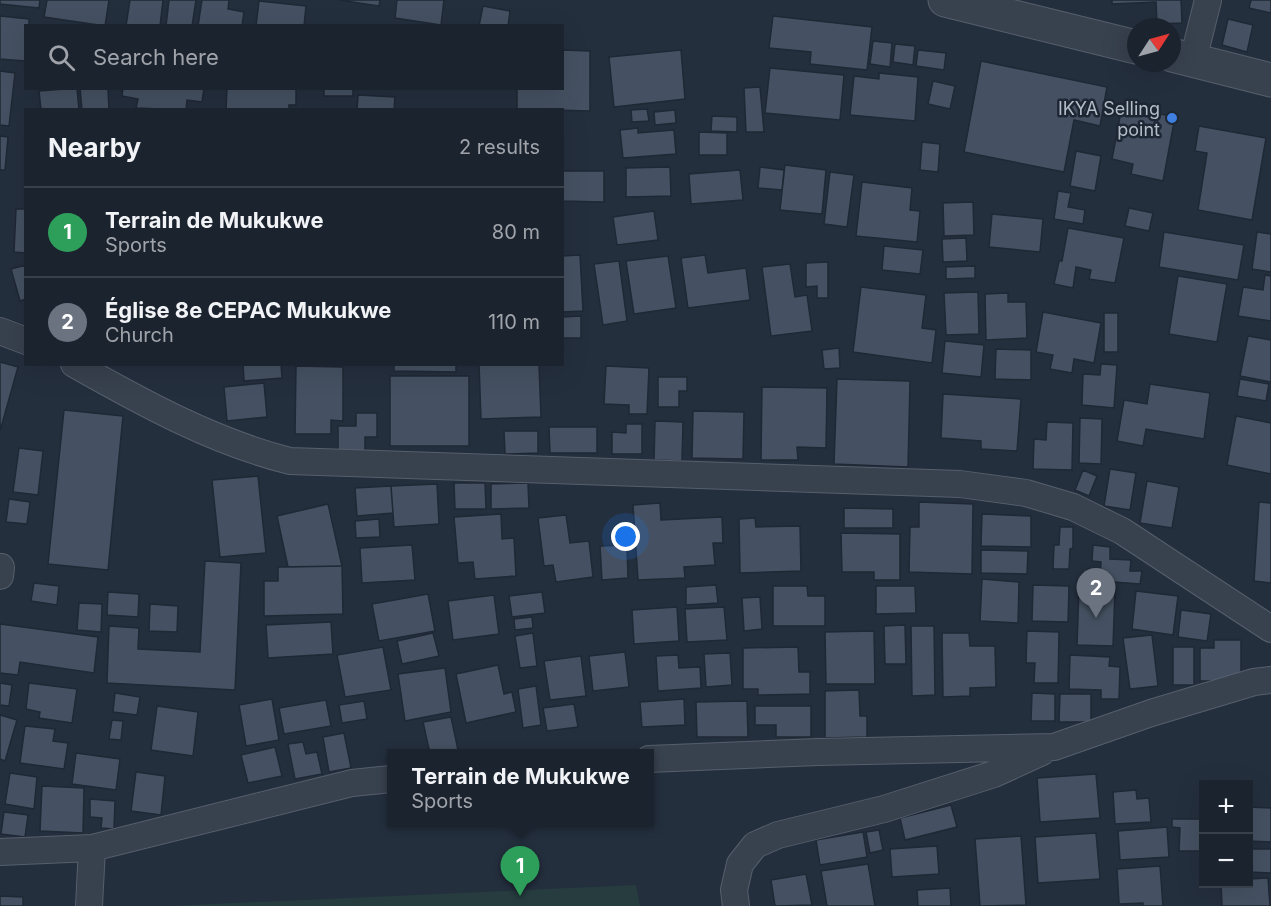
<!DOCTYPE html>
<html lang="en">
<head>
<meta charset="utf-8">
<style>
  body { margin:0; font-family:Inter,sans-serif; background:#242b36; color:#f1f3f6 }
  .controls { position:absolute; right:18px; bottom:18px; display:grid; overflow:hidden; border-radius:0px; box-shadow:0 6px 24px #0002 }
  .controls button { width:54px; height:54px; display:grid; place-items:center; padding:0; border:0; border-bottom:2px solid #39404a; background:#1b232e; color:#f1f3f6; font:30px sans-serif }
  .compass { position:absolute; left:1127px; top:18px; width:54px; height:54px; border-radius:50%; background:#1b232e; box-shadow:0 6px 24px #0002; rotate:54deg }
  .you { position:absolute; left:626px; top:537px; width:21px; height:21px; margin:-15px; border:4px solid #fff; border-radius:50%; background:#1a73e8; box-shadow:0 0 0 9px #1a73e833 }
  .badge { display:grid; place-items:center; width:39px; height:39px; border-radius:50%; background:#1a73e8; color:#fff; font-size:20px; font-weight:700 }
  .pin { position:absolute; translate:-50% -50px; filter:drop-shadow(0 2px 3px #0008) }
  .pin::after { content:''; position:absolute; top:32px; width:21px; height:18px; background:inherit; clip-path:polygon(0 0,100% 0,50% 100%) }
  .popup { position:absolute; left:387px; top:749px; width:267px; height:78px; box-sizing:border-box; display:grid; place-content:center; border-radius:0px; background:#1b232e; filter:drop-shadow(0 2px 4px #0005); font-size:20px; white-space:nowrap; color:#a0a4aa }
  .popup b { font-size:22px; color:#f1f3f6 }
  .popup::after { content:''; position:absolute; left:50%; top:100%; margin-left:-12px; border:12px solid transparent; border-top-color:#1b232e }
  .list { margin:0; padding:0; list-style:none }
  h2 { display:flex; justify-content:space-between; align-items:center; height:78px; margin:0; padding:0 24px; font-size:26px }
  h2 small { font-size:20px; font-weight:400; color:#a0a4aa }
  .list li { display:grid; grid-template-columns:39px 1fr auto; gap:18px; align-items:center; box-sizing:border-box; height:90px; padding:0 24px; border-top:2px solid #39404a }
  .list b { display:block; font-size:22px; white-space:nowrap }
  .list p { margin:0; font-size:20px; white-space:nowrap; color:#a0a4aa }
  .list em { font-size:20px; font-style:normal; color:#a0a4aa }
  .icon { flex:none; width:33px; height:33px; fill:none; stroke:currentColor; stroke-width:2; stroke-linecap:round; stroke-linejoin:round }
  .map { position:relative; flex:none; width:1271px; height:906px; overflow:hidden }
  .search { position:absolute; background:#1b232e; box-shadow:0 6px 24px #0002; left:24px; top:24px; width:540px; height:66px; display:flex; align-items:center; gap:15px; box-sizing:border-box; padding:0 21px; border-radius:0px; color:#a0a4aa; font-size:22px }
  .panel { position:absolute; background:#1b232e; box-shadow:0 6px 24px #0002; left:24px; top:108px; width:540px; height:258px; border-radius:0px }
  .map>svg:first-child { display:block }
  .green { fill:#263c3f }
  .building { fill:#455162; stroke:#1f2835; stroke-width:1.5 }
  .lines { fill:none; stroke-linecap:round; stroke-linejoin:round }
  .minor-casing { stroke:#565f6c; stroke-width:28 }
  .tertiary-casing { stroke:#565f6c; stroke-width:35 }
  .minor { stroke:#38414e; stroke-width:26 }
  .tertiary { stroke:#38414e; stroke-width:33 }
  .shop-dot { fill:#3f7fe0; stroke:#1d2633; stroke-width:2 }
  .labels { text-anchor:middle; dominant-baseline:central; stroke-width:5; stroke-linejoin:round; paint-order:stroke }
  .poi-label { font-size:18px; fill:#b4bcc9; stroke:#1d2633; text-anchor:end }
</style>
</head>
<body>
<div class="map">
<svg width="1271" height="906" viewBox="0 0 1271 906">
  <rect width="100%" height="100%" fill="#242f3e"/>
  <path class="green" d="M636,885l4,21h-471z"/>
  <path class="building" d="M0,0h40l-1,8 -39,-4z
    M47,0h62l-4,26 -61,-9z
    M130,0h33l-3,26h-34z
    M169,0h27l-4,26h-26z
    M202,0h27l-1,9 16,3 -2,14h-44z
    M339,0h41l-1,6z
    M397,0h47l-3,25 -46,-7z
    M1112,0h69l1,23 -25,1 -1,-22 -44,2z
    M1251,0h20v13l-22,-5z
    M259,1l47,5 -2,20h-48z
    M483,6l27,5 -2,15h-29z
    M0,16l29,3v7h-3l-1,35 -25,-2z
    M773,16l99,11 -5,43 -57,-6 1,-12 -42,-4z
    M1228,19l25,6 -6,27 -25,-7z
    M873,41l19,2 -2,24 -20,-3z
    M895,44l20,2 -2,19 -20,-3z
    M562,50l28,1v60l-73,-2v-21h45z
    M681,50l4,49 -71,8 -5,-50z
    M918,50l28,3 -2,17 -28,-4z
    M981,61l126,26 -7,39 -26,-6 -10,52 -100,-20z
    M770,68l74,7 -4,45 -75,-7z
    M0,71l15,2 -6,53 -9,-1z
    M879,73l39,4 -3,44 -65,-6 4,-39 25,3z
    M933,81l22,5 -5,23 -22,-5z
    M760,87l4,45h-18l-2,-44z
    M77,88l2,22h-38l-2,-19z
    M80,88h28l1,22h-27z
    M123,88h81l-2,14 -15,-2 -1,10 -50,-2 2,-9 -16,-3z
    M227,88h69v17h-7v5h-63z
    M324,88h29v8h-29z
    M358,95l37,2 -1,13h-37z
    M1122,106l53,11 -12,64 -32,-7 2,-10 -21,-5z
    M647,109l2,12 -17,1 -1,-12z
    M675,110l1,13 -21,2 -1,-13z
    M712,116l25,1v15l-26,-1z
    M1199,126l67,12 -14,82 -54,-10 9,-57 -12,-2z
    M638,128v5l36,-3 2,24 -53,4 -3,-28z
    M699,132l28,1v22h-28z
    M0,136l8,1 -3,33h-5z
    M922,142l18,2 -2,28 -18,-2z
    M1076,151l25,5 -6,35 -25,-5z
    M785,165l41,5 -4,44 -42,-4z
    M670,167l1,29 -45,1v-29z
    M760,167l24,3 -2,20 -24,-2z
    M740,170l3,30 -52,4 -2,-30z
    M562,171h42v31l-42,-1z
    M830,172l24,3 -7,52 -23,-3z
    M862,182l50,6 -2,22 10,1 -3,31 -61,-6z
    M1058,191l13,2 -3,14 17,3 -2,14 -29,-5z
    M973,202l1,33 -30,1 -1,-33z
    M1129,208l24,5 -4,18 -24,-5z
    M16,209h10v44l-12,-1z
    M654,211l4,29 -41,5 -4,-28z
    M992,214l51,5 -3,33 -51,-5z
    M1068,228l56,10 -9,45 -26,-4 2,-9 -15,-3 -3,21 -19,-4 5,-23h3z
    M1164,232l80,13 -6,35 -79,-13z
    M1257,232l14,2v38l-19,-3z
    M966,238l1,23 -24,1 -1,-23z
    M884,246l39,4 -3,24 -38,-4z
    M580,255l3,56 -21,1v-56z
    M705,255l3,18 38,-5 4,32 -62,8 -7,-50z
    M668,256l8,52 -42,6 -8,-53z
    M619,261l8,60 -24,4 -9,-61z
    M828,262v36h-11v-12l-11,1v-24z
    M790,264l5,33 12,-2 5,36 -41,5 -9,-69z
    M26,265v34l-6,2 -9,-32z
    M975,266v12l-29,1v-12z
    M1265,275l6,1v45l-33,-5 5,-29 20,3z
    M1178,276l49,8 -10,58 -48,-8z
    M861,287l65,8 -4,33 14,2 -4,33 -79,-11z
    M978,292l1,42 -33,1 -2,-42z
    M1008,293v9h18l1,36 -41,2 -1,-46z
    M1043,312l58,11 -7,40 -20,-4 -2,14 -22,-4 3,-14 -17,-3z
    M1104,313h14v39h-14z
    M581,316v22h-19v-21z
    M1248,336l23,4v42l-31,-6z
    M945,341l39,4 -3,32 -39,-4z
    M839,348l1,20 -16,1 -2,-19z
    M996,349l35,1v30l-36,-1z
    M0,362l18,5 -18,64z
    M243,364h38l1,14 -38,3z
    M394,364h62v8l-62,-1z
    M479,364h60l2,53 -60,2z
    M1101,364l16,1 -3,43 -32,-3 1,-31 17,1z
    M296,366l47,1v54l-12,-1v14h-36z
    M606,366l43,2 -2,46h-18v-9l-25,-1z
    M390,376h79v70h-79z
    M658,377h29v14h-8v16h-21z
    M837,379l73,2 -2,86 -74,-3z
    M1240,379l29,5 -3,17 -29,-5z
    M264,383l3,34 -40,4 -3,-34z
    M1150,384l60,9 -6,46 -58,-10 -3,17 -26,-5 7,-41 23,4z
    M762,387l65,1 -1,60 -29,-1 1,13h-37z
    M943,394l78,5 -4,52 -36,-2v-8l-40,-3z
    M64,410l59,6 -15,154 -60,-6z
    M693,411l51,1 -1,47 -51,-1z
    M356,413h21v24h-12v17h-27v-28h18z
    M1236,416l35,7v51l-44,-9z
    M1080,418l22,1 -1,45 -22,-1z
    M655,421l28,1 -1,39 -28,-1z
    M1047,422l26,1 -1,47 -39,-1 1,-30 12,1z
    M626,424h16v30h-30v-22l14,1z
    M549,427h48v26h-47z
    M504,431h34v22l-33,1z
    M19,448l24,3 -5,44 -25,-3z
    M1110,469l26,4 -6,37 -26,-4z
    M1083,470l14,6 -8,20 -14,-6z
    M258,476l8,77 -46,4 -8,-77z
    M1147,481l32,6 -7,41 -32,-5z
    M454,483h31l1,26h-31z
    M528,483l1,25 -38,1v-25z
    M437,484l2,40 -45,3 -3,-41z
    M391,486l2,27 -36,3 -2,-28z
    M9,499l21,3 -3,22 -21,-2z
    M919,502l54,2 -1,70 -63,-2 1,-45h9z
    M1259,502l12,1v80l-17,-2z
    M660,503l1,17 61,-3 1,26h-10l2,22 -31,2 1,11 -47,2 -5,-75z
    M328,504l14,62 -54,1 -11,-51z
    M844,508l49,1v19h-49z
    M501,514l1,25 12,-1 2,38 -41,3 -2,-17 -15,1 -4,-46z
    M982,514l49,2v31l-50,-1z
    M566,515l4,28 19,-2 4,36 -37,5 -3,-17 -9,1 -6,-48z
    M755,518l1,9 44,-1 1,45 -61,2 -1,-54z
    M379,519l1,18 -24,1 -1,-17z
    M1060,527h13v21l-3,1 -1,20h-16l1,-24h5z
    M841,533l59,1v46h-26v-8h-32z
    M412,545l3,35 -53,3 -2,-35z
    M627,545l1,33 -26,2 -2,-34z
    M1093,545l17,2v12l21,1 -1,11h12l-2,13 -40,-3 1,-19 -9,-1z
    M981,550l47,1 -1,23 -46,-1z
    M205,561l36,2 -6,127 -128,-7 2,-57 30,2 -1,21 62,3z
    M342,566l1,48 -79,2v-35h14v-14z
    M982,579l37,3 -1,41 -38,-2z
    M34,583l25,3 -2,19 -26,-4z
    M716,585l2,18 -32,2v-18z
    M1033,585l36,1 -1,36 -36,-1z
    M773,586h34l1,10h17v30h-52z
    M876,586h39l1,27 -40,1z
    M1079,589l36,1 -2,56 -36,-1z
    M1079,589l36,1 -2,56 -36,-1z
    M1136,591l42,5 -5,39 -41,-6z
    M108,592l31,2 -1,23 -31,-2z
    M542,592l3,21 -33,4 -3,-21z
    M428,594l7,37 -56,10 -7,-37z
    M494,595l5,39 -46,6 -5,-39z
    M760,597l2,32 -18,2 -2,-33z
    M79,603l23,1 -1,28 -24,-2z
    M150,604l28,2 -1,26 -28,-1z
    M677,607l2,34 -45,3 -2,-34z
    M724,607l3,33 -40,2 -2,-33z
    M1181,610l30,4 -4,27 -29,-4z
    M532,617l1,11 -18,2 -1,-11z
    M331,622l2,32 -65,4 -2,-33z
    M0,624l98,13 -4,36 -74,-11 -2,13 -18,-2z
    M905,625l1,39h-21l-1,-38z
    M911,626h23l1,69 -23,1z
    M874,631l1,53h-49l-1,-52z
    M1027,631l32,1 -1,51h-24l1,-20h-9z
    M433,633l6,23 -37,8 -5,-23z
    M533,633l4,33 -17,2 -5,-32z
    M942,633h27l1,13h25l1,41 -26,1v8l-27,1z
    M1152,635l6,51 -28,3 -7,-51z
    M1214,640h27v41h-41v-33h14z
    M383,647l8,43 -46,7 -8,-42z
    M798,647l1,25h11v22l-52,1v-6h-15v-41z
    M1173,647h21v38h-21z
    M625,652l4,35 -36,4 -4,-35z
    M730,653l2,32 -26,2 -2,-33z
    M678,655l1,13 21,-1 1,21 -43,3 -2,-35z
    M1070,655l40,2 -1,9 11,1 -1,32h-18v-9l-32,-1z
    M581,656l5,40 -36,4 -6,-39z
    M498,665l6,29 8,-2 4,20 -50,11 -10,-49z
    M445,668l6,44 -46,9 -7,-47z
    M0,683l12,2 -3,21 -9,-1z
    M29,683l48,6 -5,34 -33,-5 1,-6 -14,-3z
    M536,686l5,39 -18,3 -5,-39z
    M859,690l1,26h7v21l-42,1v-47z
    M115,693l25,4 -3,18 -24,-3z
    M1032,693l23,1v27h-24z
    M1060,694h31v28h-32z
    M272,699l7,41 -33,6 -7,-41z
    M684,699l1,26 -43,2 -2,-25z
    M326,700l5,26 -47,8 -5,-26z
    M364,701l3,18 -25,4 -3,-18z
    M747,701l1,36h-51l-1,-35z
    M574,704l4,23 -31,4 -4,-23z
    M157,706l41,6 -5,44 -42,-6z
    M755,706h56v31h-35v-12h-21z
    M0,715l17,5 -12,41 -5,-2z
    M451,717l7,33 -15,4h-13l-7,-32z
    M112,720l11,1 -2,19 -12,-1z
    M25,726l30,3 -2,12 15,2 -4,26 -44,-6z
    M344,733l7,35 -22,4 -6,-35z
    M303,742l3,12 11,-2 5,22 -27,5 -7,-35z
    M275,747l7,29 -34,7 -7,-28z
    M76,753l44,6 -4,31 -44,-6z
    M136,772l29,4 -4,39 -30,-4z
    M10,773l27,4 -3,32 -29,-5z
    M1096,774l4,44 -60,4 -3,-44z
    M42,786l42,2 -1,45 -43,-2z
    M1136,790l1,9 12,-1 2,24 -36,2 -2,-32z
    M90,799l25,2 -1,28 -13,-1 1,-10 -12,-1z
    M951,805l6,22 -52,13 -5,-22z
    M1248,807l23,1v34l-23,-1z
    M4,812l24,3 -3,22 -24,-3z
    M1172,819h32v32h-25l1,-23 -8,-1z
    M1167,827l2,30 -49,3 -2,-29z
    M879,830l4,20 -13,3 -4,-21z
    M863,832l4,25 -47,8 -4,-25z
    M1096,833l4,46 -62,4 -3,-46z
    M1021,836l5,69 -46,1 -5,-67z
    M937,846l2,28 -47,3 -2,-28z
    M1248,849h23v24l-23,-1z
    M868,864l7,42h-48l-6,-35z
    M1160,866l3,40h-20v-3l-24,1 -2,-35z
    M806,874l6,31 -37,1 -4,-26z
    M1268,878l2,28h-48l-1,-22h27v-5z
    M950,888l1,18h-33l-1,-16z
    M0,896l23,1v9h-23z"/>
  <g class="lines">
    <g class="minor-casing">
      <path id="minor" d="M1193,60l15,-60
        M0,331l26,10
        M74,364c69,39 140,78 216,97l670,23 66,9 47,14 49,24 149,98
        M0,576l1,-9
        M649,759l169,-7 236,-5 97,-34 103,-31 17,-2
        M0,852l92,-4 260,-65 39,-4
        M89,906l3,-58
        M736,906l-2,-16 6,-26 15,-19 23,-10 106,-26 110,-35 48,-22"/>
    </g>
    <g class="tertiary-casing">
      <path id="tertiary" d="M945,0l191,47
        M1172,55l99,25"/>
    </g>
    <use href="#minor" class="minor"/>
    <use href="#tertiary" class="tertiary"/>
  </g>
  <circle class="shop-dot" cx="1172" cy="118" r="6"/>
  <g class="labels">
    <g class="poi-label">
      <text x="1160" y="108">IKYA Selling<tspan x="1160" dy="21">point</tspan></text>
    </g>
  </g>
</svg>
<div class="controls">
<button>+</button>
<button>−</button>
</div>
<svg class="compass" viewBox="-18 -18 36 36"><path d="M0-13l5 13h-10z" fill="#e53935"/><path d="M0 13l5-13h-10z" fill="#a0a4aa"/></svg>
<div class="you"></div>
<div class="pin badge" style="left:520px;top:896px;background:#2e9e5b">1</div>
<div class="popup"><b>Terrain de Mukukwe</b>Sports</div>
<div class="pin badge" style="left:1096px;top:618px;background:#6b7280">2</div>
<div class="search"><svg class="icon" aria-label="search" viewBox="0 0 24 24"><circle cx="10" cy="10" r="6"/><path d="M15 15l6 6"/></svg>Search here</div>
<section class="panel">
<h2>Nearby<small>2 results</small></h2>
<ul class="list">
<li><span class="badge" style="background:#2e9e5b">1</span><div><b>Terrain de Mukukwe</b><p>Sports</p></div><em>80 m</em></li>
<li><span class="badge" style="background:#6b7280">2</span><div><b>Église 8e CEPAC Mukukwe</b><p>Church</p></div><em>110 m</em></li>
</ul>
</section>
</div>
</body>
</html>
